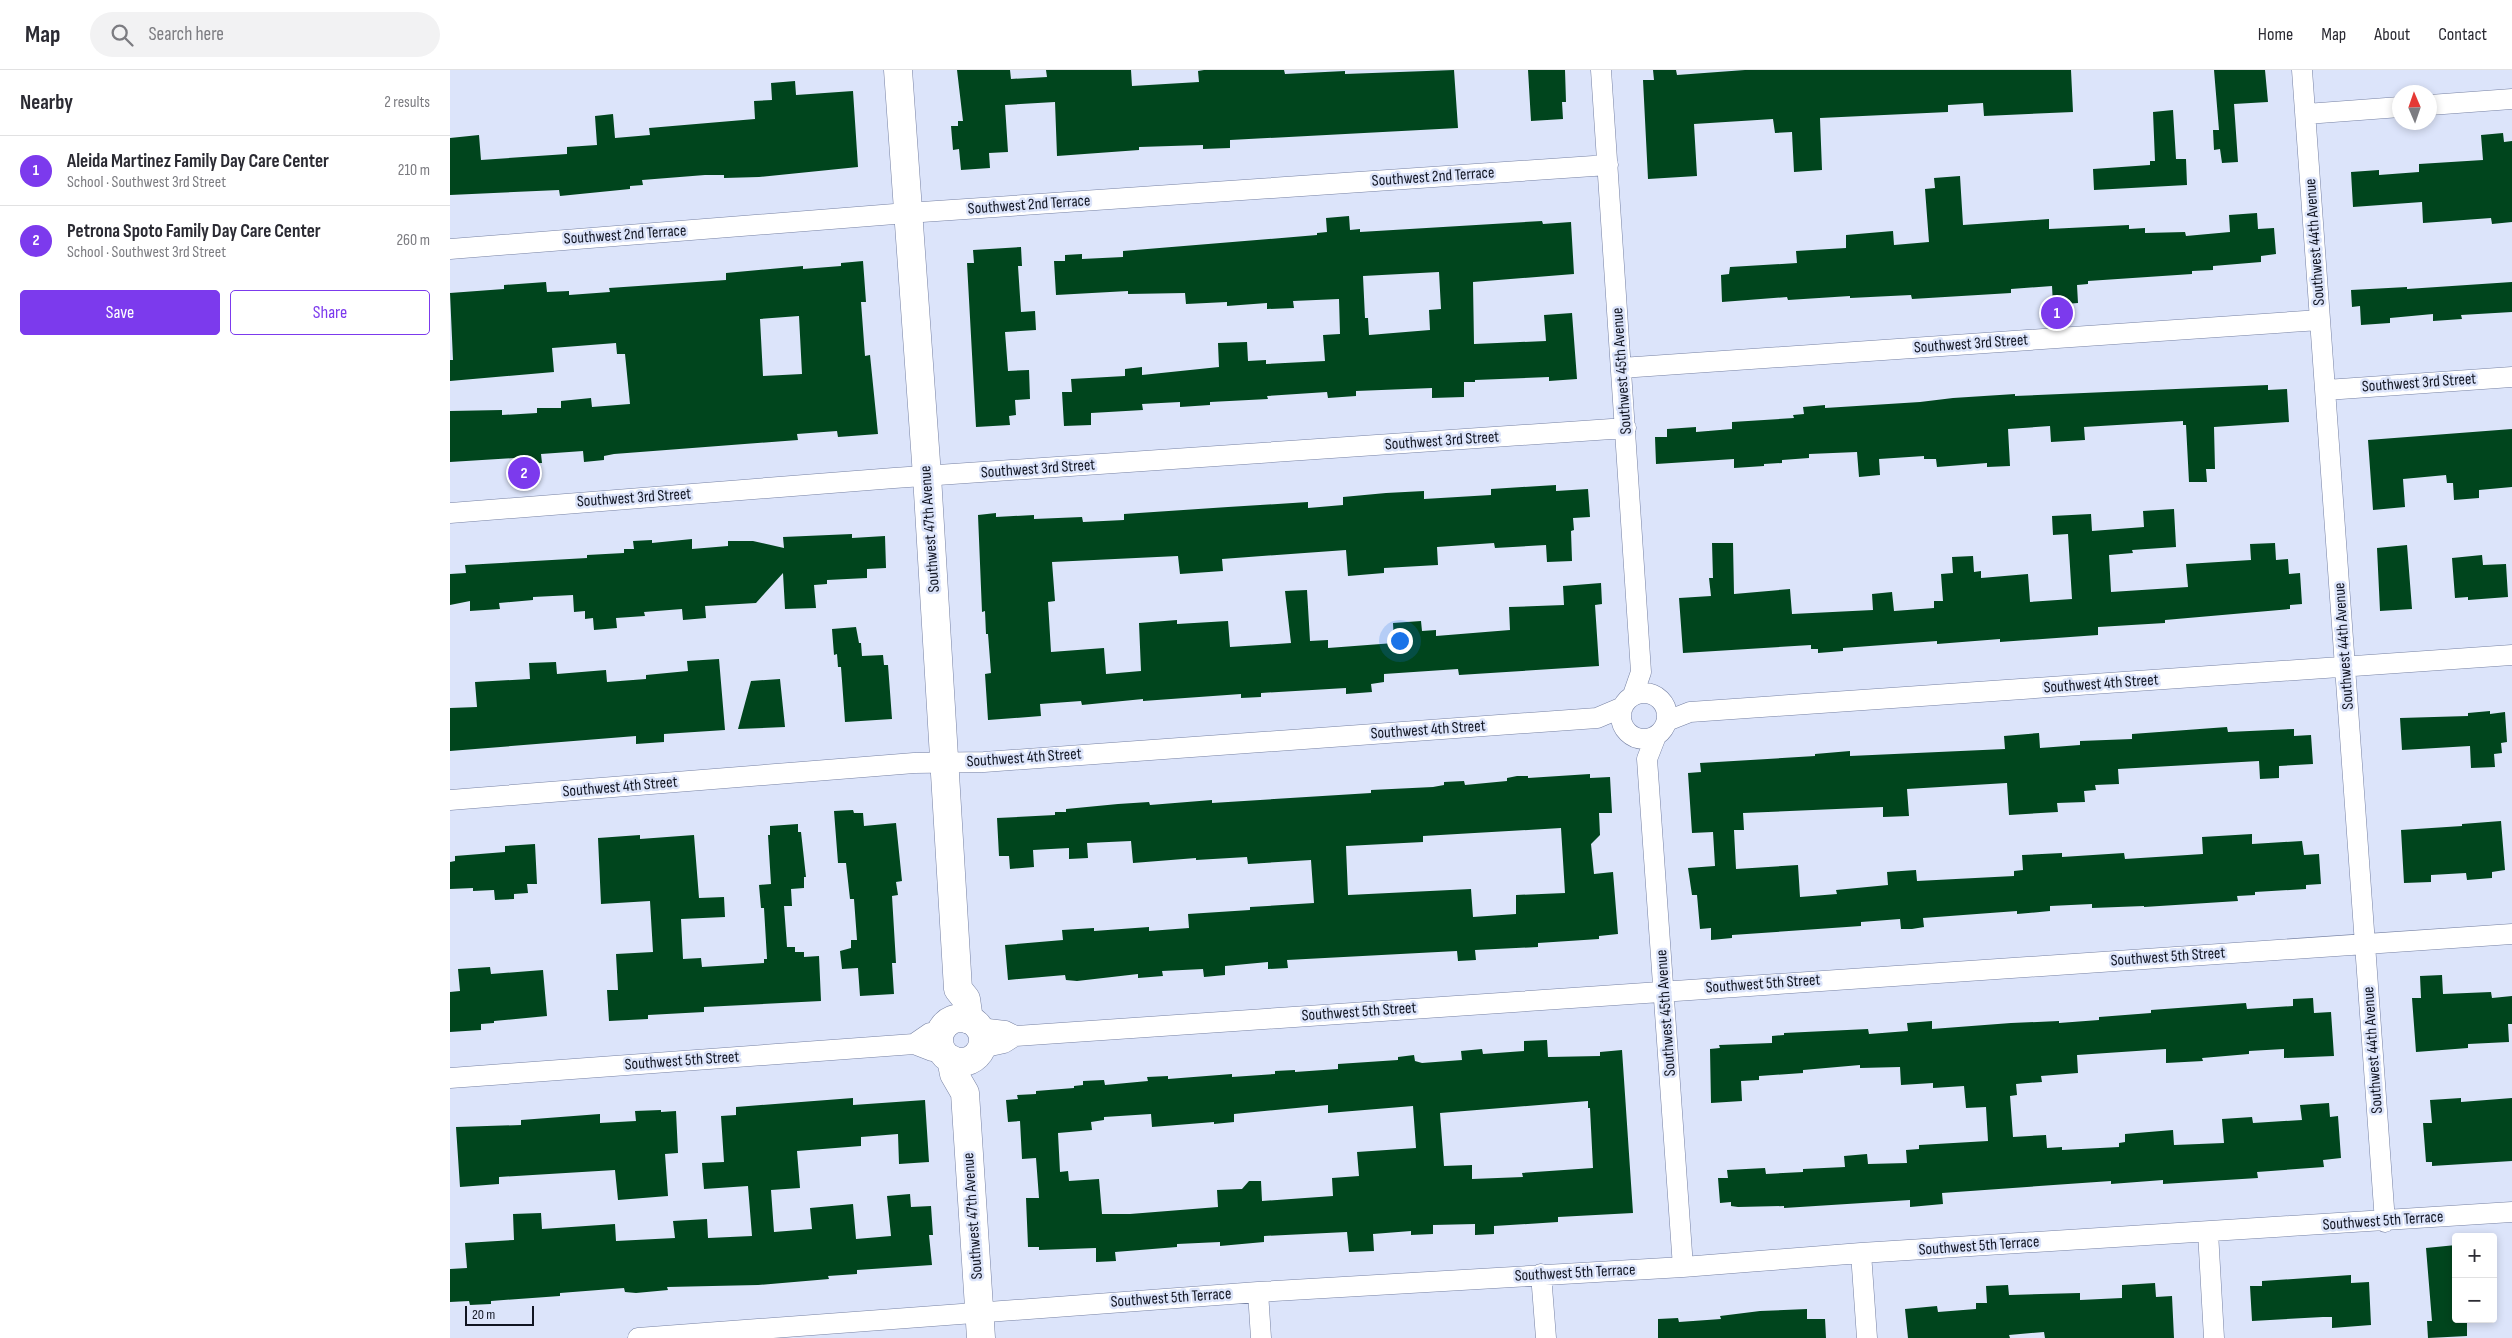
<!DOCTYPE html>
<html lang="en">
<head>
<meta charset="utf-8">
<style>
  body { margin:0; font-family:"Sofia Sans Condensed",sans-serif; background:#f2f2f3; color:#2b2b33 }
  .controls { position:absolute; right:15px; bottom:15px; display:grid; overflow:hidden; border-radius:5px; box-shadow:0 2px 8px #0003 }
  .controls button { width:45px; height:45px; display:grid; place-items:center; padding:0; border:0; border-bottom:1px solid #e1e1e2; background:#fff; color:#2b2b33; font:25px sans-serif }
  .compass { position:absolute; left:1942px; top:15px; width:45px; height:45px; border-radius:50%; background:#fff; box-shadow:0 2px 8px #0003; rotate:358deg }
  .scale { position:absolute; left:15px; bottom:12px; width:69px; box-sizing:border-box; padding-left:5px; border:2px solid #111522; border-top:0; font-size:14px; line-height:18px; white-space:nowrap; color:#111522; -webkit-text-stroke:4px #dce4fa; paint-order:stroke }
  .you { position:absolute; left:949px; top:570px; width:18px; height:18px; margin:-12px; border:4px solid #fff; border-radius:50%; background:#1a73e8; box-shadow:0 0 0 8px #1a73e833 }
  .badge { display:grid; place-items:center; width:32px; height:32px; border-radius:50%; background:#7c3aed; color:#fff; font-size:16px; font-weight:700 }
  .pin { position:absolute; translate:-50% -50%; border:2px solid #fff; box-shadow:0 1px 5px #0006 }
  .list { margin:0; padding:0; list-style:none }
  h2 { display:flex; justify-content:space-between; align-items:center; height:65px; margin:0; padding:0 20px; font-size:21px }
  h2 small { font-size:16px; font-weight:400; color:#7c7c81 }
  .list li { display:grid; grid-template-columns:32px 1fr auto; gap:15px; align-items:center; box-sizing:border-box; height:70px; padding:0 20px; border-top:1px solid #e1e1e2 }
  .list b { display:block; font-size:19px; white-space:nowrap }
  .list p { margin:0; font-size:16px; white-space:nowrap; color:#7c7c81 }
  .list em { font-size:16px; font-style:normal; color:#7c7c81 }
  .actions { display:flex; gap:10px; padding:15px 20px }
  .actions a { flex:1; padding:11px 0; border:1px solid #7c3aed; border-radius:5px; text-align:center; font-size:18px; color:#7c3aed }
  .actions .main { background:#7c3aed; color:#fff }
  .icon { flex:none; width:28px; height:28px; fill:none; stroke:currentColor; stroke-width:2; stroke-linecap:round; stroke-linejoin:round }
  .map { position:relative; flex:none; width:2062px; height:1268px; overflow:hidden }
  header { display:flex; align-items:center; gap:30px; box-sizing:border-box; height:70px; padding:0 25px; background:#fff; border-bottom:1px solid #e1e1e2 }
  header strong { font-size:24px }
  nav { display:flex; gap:28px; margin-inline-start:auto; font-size:18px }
  .search { width:350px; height:45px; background:#f2f2f3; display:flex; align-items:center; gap:12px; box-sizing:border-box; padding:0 18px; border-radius:28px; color:#7c7c81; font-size:19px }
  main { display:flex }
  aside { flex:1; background:#fff }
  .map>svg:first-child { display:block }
  .building { fill:#00451d; fill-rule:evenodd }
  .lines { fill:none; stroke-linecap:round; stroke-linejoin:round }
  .street-casing { stroke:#7681a3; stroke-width:21 }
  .secondary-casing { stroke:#7681a3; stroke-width:29 }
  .street { stroke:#fff; stroke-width:20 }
  .secondary { stroke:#fff; stroke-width:28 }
  .labels { text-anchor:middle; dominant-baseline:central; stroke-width:5; stroke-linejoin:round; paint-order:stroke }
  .street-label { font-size:16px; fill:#111522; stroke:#dce4fa }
</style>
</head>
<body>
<header>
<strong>Map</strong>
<div class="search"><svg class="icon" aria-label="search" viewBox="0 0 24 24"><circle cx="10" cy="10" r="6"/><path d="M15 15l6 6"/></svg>Search here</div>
<nav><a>Home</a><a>Map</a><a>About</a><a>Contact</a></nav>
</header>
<main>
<aside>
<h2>Nearby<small>2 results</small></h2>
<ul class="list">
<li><span class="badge">1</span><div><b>Aleida Martinez Family Day Care Center</b><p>School · Southwest 3rd Street</p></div><em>210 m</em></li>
<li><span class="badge">2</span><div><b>Petrona Spoto Family Day Care Center</b><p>School · Southwest 3rd Street</p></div><em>260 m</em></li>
</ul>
<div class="actions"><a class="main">Save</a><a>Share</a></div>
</aside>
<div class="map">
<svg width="2062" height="1268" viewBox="0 0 2062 1268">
  <rect width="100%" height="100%" fill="#dce4fa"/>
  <path class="building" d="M507,0h53l1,9 36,-2 -1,-7h85l1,16 67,-4 -1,-11 6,-1h80l1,4 60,-3v3l109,-4 4,58 -228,12v8l-27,1v-4l-64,2v3l-82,6 -2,-54 -50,3 3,47 -19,1 1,15 -29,2 -2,-21 -6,1 -2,-24h7v-5h5z
    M1078,0h37l1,32h-4l1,17 -32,2z
    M1203,0h23l1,5 68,-5h326l2,42 -89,4 -1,-13 -35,2v7l-128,6 2,52 -28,2 -2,-40 -17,1 -2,-14 -79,5 3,52 -49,3 -5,-99h11z
    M1764,0h51l3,32 -34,2 4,58 -16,1 -2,-14 -6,1 -1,-20h6z
    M345,11l1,14 57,-4 5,76 -99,10 -35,1v-3h-19l-63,5 1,5 -13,1v3l-70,7 -1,-6 -109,5v-57l29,-3 2,25 86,-6v-7l30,-2 -2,-29 18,-2 2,24 35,-3 -1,-7 106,-9 -1,-18 18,-1 -1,-17z
    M1723,40l3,49h10l1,26 -93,5 -1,-21 57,-4v-4h5l-2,-49z
    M2053,63l1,9 8,-1v81l-20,2 -1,-6 -68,5 -1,-21 -69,5 -2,-35 28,-2v5l40,-3v-8l64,-4 -2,-25z
    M1510,106l3,49 86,-6v10l80,-4v4l16,-1v5l40,-1 1,4 44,-4 -1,-17 28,-2 1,16 16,-1 2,26 -15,2v6l-48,4v4l-21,1v3l-104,7v3l-11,1 1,18 -25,2 -1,-19 -41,3v4l-99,6 -1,-4 -61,3v-2l-62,4 -1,-3 -65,5 -1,-27 8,-1 1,-7 67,-4 -1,-12 50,-3v-13l47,-4 1,14 35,-3 -4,-53 10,-1 -1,-10z
    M899,146l1,14 10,-1v3l182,-11 1,3 28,-2 3,52 -101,8 1,62 72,-3 -2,-26 28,-2 5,66 -28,2v-4l-74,3v2h-11v15l-32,1v-10l-76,3v5l-28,2 -1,-6 -60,4 1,3 -58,3v3l-30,2v-5l-38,2 1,6 -52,3v12l-27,1 -2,-34h10l-1,-13 54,-3v-7l17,-2v8l77,-8 -1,-24 29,-1 1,19 18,-1v4l59,-3 -2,-26 17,-1 -1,-35 -46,2 1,7 -27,1v-6l-40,3v-4l-41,2 -1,-11 -57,1v-3l-72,4 -2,-34h11v-6l17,-1v5l41,-2v-6l194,-16v-2l10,-1 -1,-14zM989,202l2,37 -12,1 1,20 -61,5 -1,-17h-3l-2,-42z
    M571,177l1,19h-4l3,46 14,-1 1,19 -31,2 3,39 21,-1 1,29 -15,1 1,15 -7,1 1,9 -34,2 -9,-164h7l-1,-13z
    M413,191l3,41h-5l4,54 5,-1 8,79 -40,3 -1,-6 -40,3 1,6 -184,14 -10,2v4l-20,2 -1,-11 -42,3 1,9 -28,1v-6l-64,4v-51l52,-1v5l35,-2v-5h24v-7l30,-3 1,9 38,-3 -5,-50h-8l-1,-11 -64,5 2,24 -104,9v-21h3l-3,-67 54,-4v-4l42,-3 1,10 22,-1v4l41,-3 -1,-4 117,-8v-7l77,-7v3l38,-3v-3zM349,246l3,58 -39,2 -3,-57z
    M2062,212v30l-51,3 1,4 -29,2v-7l-43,4v5l-29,2 -1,-19 -8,1 -1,-17 56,-3v2z
    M1818,315v5l19,-1 2,33 -75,5 1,42h-9l1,13h-18l-3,-57h-3v-4l-99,6 1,13 -34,2 -1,-16 -42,3 2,37 -23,1v-4l-50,4 -1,-8h-12v-3l-45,3 1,16 -21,2 -2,-25 -48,2v4l-27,2v3l-18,1v2l-30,2v-9l-78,5 -1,-27h12v-8l29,-2v5l36,-3v-7l62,-4 -1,-3 11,-1 -1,-7 22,-2v3l95,-6 33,-4 62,-4v2z
    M2062,359v58l-33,3v8l-25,2 -1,-17h-6l-1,-8 -43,4 2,28 -32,3 -5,-70z
    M1106,415v6l32,-2 2,28 -17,1 1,12 -3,1 1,30 -25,1 -1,-17 -51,3 -1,-5 -57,4 1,18 -54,3v5l-36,3 -2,-26 -124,9 1,12 -43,3 -2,-18 -126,6 3,39 -7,1 3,50 53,-4 2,26 35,-3 -2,-48 38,-3v4l51,-3 2,26 61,-4 -6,-52 22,-1 3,51 18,-1v8l66,-5 -1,-20 28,-2 1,10 14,-1v6l74,-6 -1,-23 55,-2 -1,-19 38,-3 1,21 -7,1 4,61 -140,9 -1,-6 -74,5v8l-13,2 1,8 -26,2v-6l-85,5v4l-20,1v-4l-98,7v-2l-61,6 -1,-4 -41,3 1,12 -53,4 -3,-46 6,-1 -3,-39h-2l-1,-23 -3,1 -4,-97 18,-2v4l38,-2v4l48,-2 1,5 41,-2v-6l104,-7 80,-5v6l35,-3v-8l43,-4 38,-2v8l67,-4v-6z
    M1724,439l2,38 -44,3 1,3 -24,2 2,37 77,-5 -2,-23 65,-4 -1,-16 25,-1 1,17 12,-1 1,15 11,-1 2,31 -12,1v4l-125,11v3l-67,4v8l-98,7v-3l-63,5v-3l-94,7v3l-25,2v-4h-7v-4l-128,8 -4,-55 32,-2 -2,-18h4l-1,-35h21l1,51 56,-5 2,25 81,-4 -1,-16 20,-2 2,19 40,-3v-7h9l-2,-27 12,-1 -1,-16 21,-1 1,16 7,-1v7l47,-4 2,28 42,-3 -4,-65 -15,1 -1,-19 39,-2 1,17 52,-4 -1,-16z
    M402,464v4l33,-2 1,32 -19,1v9l-40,2v4l-13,1 2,23 -31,1 -2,-36 -27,30 -51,3 1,12 -23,2 -1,-11 -38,3 1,4 -29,2 1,10 -23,2 -1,-12 -8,1v-8l-11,1 -1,-17 -40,2v3l-34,3 1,6 -30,2v-10l-20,4v-31l16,-1 -1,-8 122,-7v-3l37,-2v-4h10l-1,-8 19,-1v3l40,-4v10l36,-3v-5h25l31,7 -1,-11z
    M1957,475l5,64 -32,2 -3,-63z
    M2032,485l1,10 23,-1 2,33 -40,3v-3l-13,1 -3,-40z
    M406,557l3,16h2l1,13 21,-1 1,10h4l4,54 -47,3 -4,-55h-3l-1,-13 -3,1 -2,-26z
    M269,589l6,71 -61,4v8l-28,2v-8l-186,15v-43l27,-1 -2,-25 55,-3 -1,-16 27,-1 1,12 49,-4 1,12 39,-3v-4l42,-4 -1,-10z
    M330,609l5,48 -47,2 13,-48z
    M2040,641v3l15,-2 2,30 -6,1 1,10 -8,1 1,13 -24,1 -1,-22 -68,4 -2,-32 68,-2v-3z
    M1777,657l1,5 66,-3v7l17,-1 2,29 -34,2v12l-19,1 -1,-18 -141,8 1,15 -24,1 1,5 -12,1 1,11 -28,1 1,9 -49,3 -2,-32 -100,6 2,27 -26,1v-10l-140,6 1,17h-10l2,39 62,-4 2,32 37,-3 -1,-4 52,-5 -1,-13 29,-2 1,11 97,-5v-5l9,-1 -1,-15 40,-2v4l62,-4 1,6 78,-5 -1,-17 50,-3v10l50,-3 2,14 15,-1 2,30 -15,1v4l-51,3v3l-18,1 1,5 -94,6v-1l-52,2v-4l-42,2v5l-33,3v-3l-94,7 1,9 -12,2h-11l-1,-10 -39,3v4l-129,9v3l-21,2v-12l-11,1 -3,-34h-5l-4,-27 27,-2 -2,-34 -21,1 -4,-60 13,-1 -1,-9 115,-7v-2l35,-3v5l155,-7 -1,-13 35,-3 1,15 40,-3v-4l52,-2v-5z
    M1140,704v4l20,-1 2,36h-13l1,22 -9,9 3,30 19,-2 5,62 -19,2v3l-61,4v4l-63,3 1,10 -18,1 -1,-10 -170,9 1,8 -20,1v-7l-43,4v9l-21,2 -1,-8 -41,2 1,5 -25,2v-4l-61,7 -11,-1 -1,-5 -57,5 -3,-35 58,-5 -1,-10 32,-2v3l55,-4v4l40,-3 -1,-14 62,-4v-3l64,-4 -3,-43 -63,4 -1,-7 -51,3v-2l-63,5 -2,-22 -44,2 1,15 -19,1v-11l-36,2 1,17 -24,2 -1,-13h-10l-2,-38 58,-3v-3h11v-3l52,-5 31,-2 1,3 62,-5v3l159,-10v-3l62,-3 11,-2v-3l20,-1 1,4 42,-4v-3l10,-2h11v2zM1111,758l4,65 -49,2v19l-43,3 -2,-28 -123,6 -2,-49 77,-4v-6z
    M403,740l1,3h9l1,13 32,-3 6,58 -6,1 2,13 -6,1 4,67h-4l2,31 -34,2 -2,-28 -16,1 -2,-18 11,-3v-8h6l-3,-41h-4l-4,-36h-8l-4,-52z
    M2051,751l4,49 -13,2v6l-25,2 -1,-7 -35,2v7l-27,1 -3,-53 61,-4v-2z
    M348,754v8h3l5,45h-2v11l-13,1 1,17h-8l3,41h8v5h9v5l15,-1 2,45 -117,6v5l-56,3v4l-39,2 -2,-31h11l-2,-36 37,-2 -3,-51 -49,3 -3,-66 42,-3v4l54,-4 5,63 25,-1 1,20 -44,2 2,40 18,-1 1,9 62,-4v-4h3l-3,-51h-3l-2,-23 12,-1 -3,-49h2v-9z
    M85,774l2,40h-10l1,9 -14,1v5l-19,1 -1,-10 -21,1v-3l-23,1v-27l5,-1v-5l50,-4v-6z
    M40,897l1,7 52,-4 4,46 -53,5v2l-13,1v6l-31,2v-40l10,-1 -2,-22z
    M1992,905l1,19 48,-2 1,6 20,-2v28h-4l1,18 -41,2v4l-52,4 -4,-54h9l-1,-22z
    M1863,928l1,15 17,-1 3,44 -50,2v-9l-35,2v3l-47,4 1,3 -37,2v-14l-89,6 1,18 -37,3 1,6 -26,2 1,11 -7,1 3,41 33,-2 1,13 15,-1v3l57,-3v-4l6,-1v-8l48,-4 1,15 50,-2 -2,-24 30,-2 1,6 49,-3 -2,-15 29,-2 1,14 8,-1 3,42 -18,2 1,7 -67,5 1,6 -32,2 -63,4v-4l-52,4v-3l-169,12 1,11 -33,3v-7l-126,8v-2l-46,1 -7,-1v-4l-11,1 -2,-25h10l-1,-8 38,-2 1,6 37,-2v-3l42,-2 -1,-11 23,-2 1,10 39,-1 -1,-13 13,-1v-4l69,-4 -2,-34 -20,1 -2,-22 -31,2v-5l-32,2 -1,-18 -40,1v-3l-57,5v3l-44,3v4l-18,1 1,20 -31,2 -1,-54 10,-1 -1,-3 53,-2v-7l12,-1v-2l84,-4 1,5 39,-3 -1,-8 25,-2v8l79,-6 48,-2v2l40,-3v-3l52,-4v-3l95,-7 1,6 46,-3v-7z
    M1097,970l1,17 52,-1v-4l22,-2 11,163 -75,4v5l-64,4v8l-19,1v-11l-42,1v9l-22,1v-4l-38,3 1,17 -25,1 -2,-20 -83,4v6l-44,4v-4l-43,2v3l-62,5 1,9 -20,1v-14l-57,2v-3h-11l-2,-49h13l-3,-40 -14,1 -2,-38 -12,1 -2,-22 12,-1 -1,-4 19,-1v-3l38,-3v-2l9,-1v-4l21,-1 1,5 43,-4 -1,-4 21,-1v3l64,-5v3l43,-3v-3l20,-1v2l43,-3v-5l60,-4v-3l16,-2 1,6 7,2 40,-3 -1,-9 21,-2 1,5 41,-3v-10zM1138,1031v7h2l3,60 -71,5 1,4 -51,2v-14l-28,1 -4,-53zM878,1035v8l85,-7 3,42 -59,4 2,24 -27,2 1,18 -71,5 -1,-20h-12l-7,8 -25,1 1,17 -88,7h-28l-3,-35 -30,2 -1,-10 -8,1 -2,-39 34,-3 -1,-8 13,-2v-3l47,-3 1,13 62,-5v2l20,-2v-8z
    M403,1028v7l72,-5 4,62 -30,2 -1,-30 -37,3v9l-64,5 3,37 -29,2 3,42 38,-3 -2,-21 43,-4 3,35 35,-3 -4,-40 23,-2 1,13 20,-1 2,29h-4l3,30 -75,5v4l-29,2 1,3 -71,6 -91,2 1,3 -32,3 -11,-1 -1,-4 -64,5v3l-69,5v3l-21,1 -1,-4 -19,1v-33l17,-1 -2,-25 49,-3 -1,-26 28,-1 1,16 73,-5 1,17 59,-3 -2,-17 34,-2 1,19 44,-2 -4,-50 -44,3 -2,-26 22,-1 -3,-46 15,-1v-8z
    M2011,1028v4l51,-4v63l-80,5v-4h-6l-3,-39h9l-2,-23z
    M211,1040v2l15,-1 2,42 -13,1 3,42 -50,4 -3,-30 -116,7v7l-39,3 -4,-60 65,-2v-5l79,-6v9l36,-2 -1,-10z
    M2006,1175v74h11v17l-39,2 -1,-17h5l-6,-73z
    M1901,1205v8l18,-1 2,43 -39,3v-11h-9l-71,4 -2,-35h12v-5z
    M1705,1213l1,14 16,-1 2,42h-129l-1,-6 -35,3 1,3h-102l-3,-29 32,-3 1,6 38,-3v-6h11l-1,-17 22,-1 1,10 71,-2v7l42,-2v-13z
    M1357,1239v10h18l1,19h-168v-19l20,-1 1,4 42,-3 -1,-3 40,-5z"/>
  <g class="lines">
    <g class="street-casing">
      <path id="street" d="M1151,0l40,602 -8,23
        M1852,0l83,1152
        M1980,35l82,-6
        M1856,44l94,-7
        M0,179l457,-36 701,-48
        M1171,298l699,-48
        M1876,320l186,-13
        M0,443l444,-35 732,-50
        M1171 646a23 23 0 1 1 46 0a23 23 0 1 1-46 0Z
        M1217,651l23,-9 822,-57
        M1206,666l-9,23 36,508
        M0,730l464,-37 70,-1 613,-44 26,-11
        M529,958l26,3 10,5 1497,-102
        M464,974l16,-11 11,-2
        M531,978l23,-5 11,-7
        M0,1008l464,-34 18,7h11
        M1758,1162l6,106
        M1411,1183l6,85
        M1091,1204l5,64
        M808,1222l3,46
        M188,1268l620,-46 425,-25 178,-14 651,-41"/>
    </g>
    <g class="secondary-casing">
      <path id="secondary" d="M448,0l29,406 31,513 8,10 3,21
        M489 970a22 22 0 1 1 44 0a22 22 0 1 1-44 0Z
        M501,989l3,15 11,19 16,245"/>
    </g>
    <use href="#street" class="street"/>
    <use href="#secondary" class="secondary"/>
  </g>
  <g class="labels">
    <g class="street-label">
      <text transform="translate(983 107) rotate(-4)">Southwest 2nd Terrace</text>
      <text transform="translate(579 135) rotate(-4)">Southwest 2nd Terrace</text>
      <text transform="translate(175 165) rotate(-4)">Southwest 2nd Terrace</text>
      <text transform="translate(1865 172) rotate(-94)">Southwest 44th Avenue</text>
      <text transform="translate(1521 274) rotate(-4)">Southwest 3rd Street</text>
      <text transform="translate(1172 301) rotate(-94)">Southwest 45th Avenue</text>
      <text transform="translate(1969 313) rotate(-4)">Southwest 3rd Street</text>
      <text transform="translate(992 371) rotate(-4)">Southwest 3rd Street</text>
      <text transform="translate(588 399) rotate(-4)">Southwest 3rd Street</text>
      <text transform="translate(184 428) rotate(-4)">Southwest 3rd Street</text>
      <text transform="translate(480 459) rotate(-94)">Southwest 47th Avenue</text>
      <text transform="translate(1894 576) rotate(-94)">Southwest 44th Avenue</text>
      <text transform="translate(1651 614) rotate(-4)">Southwest 4th Street</text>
      <text transform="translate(978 660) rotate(-4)">Southwest 4th Street</text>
      <text transform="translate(574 688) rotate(-4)">Southwest 4th Street</text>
      <text transform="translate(170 717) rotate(-5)">Southwest 4th Street</text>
      <text transform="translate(1718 887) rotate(-4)">Southwest 5th Street</text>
      <text transform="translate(1313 914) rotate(-4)">Southwest 5th Street</text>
      <text transform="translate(909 942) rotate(-4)">Southwest 5th Street</text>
      <text transform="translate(1216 943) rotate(-94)">Southwest 45th Avenue</text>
      <text transform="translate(1923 980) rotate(-94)">Southwest 44th Avenue</text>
      <text transform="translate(232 991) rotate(-4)">Southwest 5th Street</text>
      <text transform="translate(523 1146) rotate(-94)">Southwest 47th Avenue</text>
      <text transform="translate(1933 1151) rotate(-4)">Southwest 5th Terrace</text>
      <text transform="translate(1529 1176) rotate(-4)">Southwest 5th Terrace</text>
      <text transform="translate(1125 1203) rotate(-3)">Southwest 5th Terrace</text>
      <text transform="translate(721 1228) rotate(-4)">Southwest 5th Terrace</text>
    </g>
  </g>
</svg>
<div class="controls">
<button>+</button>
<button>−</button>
</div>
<svg class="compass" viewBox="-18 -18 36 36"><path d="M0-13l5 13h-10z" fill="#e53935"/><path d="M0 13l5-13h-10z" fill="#7c7c81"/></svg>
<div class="scale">20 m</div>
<div class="you"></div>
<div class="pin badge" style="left:1607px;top:243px">1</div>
<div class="pin badge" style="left:74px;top:403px">2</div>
</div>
</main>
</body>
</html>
